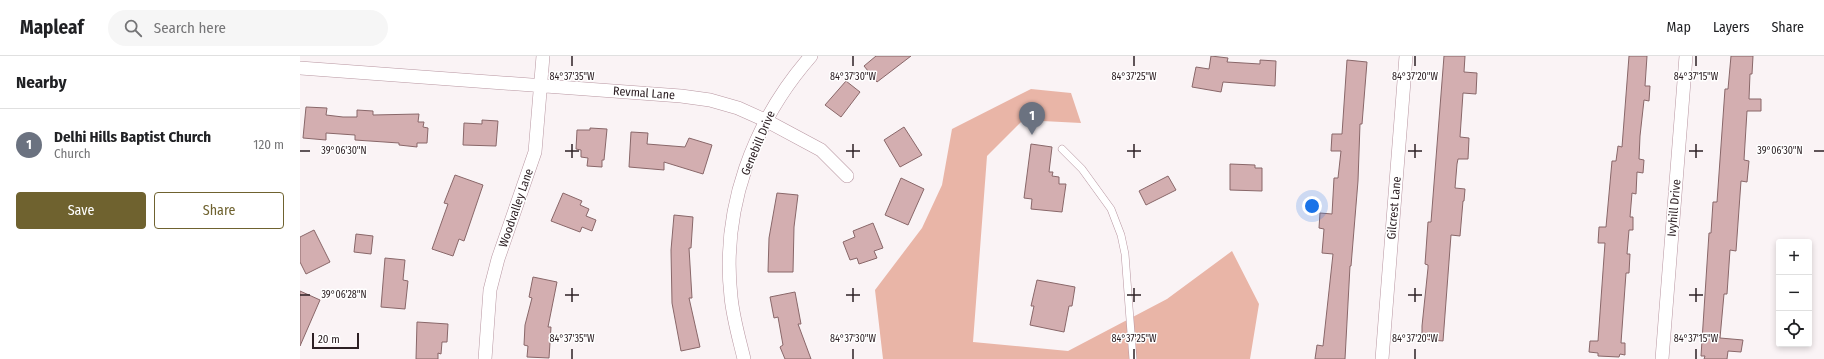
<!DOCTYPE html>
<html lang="en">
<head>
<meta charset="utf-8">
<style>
  body { margin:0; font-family:"Fira Sans Condensed",sans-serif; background:#f6f6f6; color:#202124 }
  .controls { position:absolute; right:12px; bottom:12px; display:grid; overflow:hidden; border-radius:4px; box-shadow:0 2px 6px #0003 }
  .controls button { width:36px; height:36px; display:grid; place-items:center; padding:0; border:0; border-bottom:1px solid #e0e0e0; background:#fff; color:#202124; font:20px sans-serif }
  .scale { position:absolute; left:12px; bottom:10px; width:47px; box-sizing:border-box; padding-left:4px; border:2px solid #2d2024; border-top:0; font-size:11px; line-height:14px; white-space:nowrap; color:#2d2024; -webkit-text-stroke:3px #fff; paint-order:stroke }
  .you { position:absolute; left:1012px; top:150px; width:14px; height:14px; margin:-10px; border:3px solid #fff; border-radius:50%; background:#1a73e8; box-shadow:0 0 0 6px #1a73e833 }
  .badge { display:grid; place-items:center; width:26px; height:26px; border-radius:50%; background:#6f622f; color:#fff; font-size:13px; font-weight:700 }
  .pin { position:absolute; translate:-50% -33px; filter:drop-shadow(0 1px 2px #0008) }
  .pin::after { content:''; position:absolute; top:21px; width:14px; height:12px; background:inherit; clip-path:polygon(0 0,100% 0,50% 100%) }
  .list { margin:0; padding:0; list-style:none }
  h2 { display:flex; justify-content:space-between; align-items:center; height:52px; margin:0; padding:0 16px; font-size:17px }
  h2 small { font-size:13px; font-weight:400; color:#757577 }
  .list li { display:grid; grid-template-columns:26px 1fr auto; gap:12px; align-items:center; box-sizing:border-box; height:72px; padding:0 16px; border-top:1px solid #e0e0e0 }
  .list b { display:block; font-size:15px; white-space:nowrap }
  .list p { margin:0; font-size:13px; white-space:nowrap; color:#757577 }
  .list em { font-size:13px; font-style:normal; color:#757577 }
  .actions { display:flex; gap:8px; padding:12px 16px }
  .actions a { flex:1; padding:9px 0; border:1px solid #6f622f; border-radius:4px; text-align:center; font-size:14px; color:#6f622f }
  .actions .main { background:#6f622f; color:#fff }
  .icon { flex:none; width:22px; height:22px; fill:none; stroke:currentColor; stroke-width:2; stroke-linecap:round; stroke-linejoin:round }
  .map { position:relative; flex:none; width:1524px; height:303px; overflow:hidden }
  header { display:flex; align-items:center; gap:24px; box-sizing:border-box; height:56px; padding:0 20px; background:#fff; border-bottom:1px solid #e0e0e0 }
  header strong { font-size:19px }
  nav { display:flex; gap:22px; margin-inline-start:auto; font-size:14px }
  .search { width:280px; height:36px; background:#f6f6f6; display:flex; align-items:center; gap:10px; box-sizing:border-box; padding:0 14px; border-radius:22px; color:#757577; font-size:15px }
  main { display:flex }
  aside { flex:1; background:#fff }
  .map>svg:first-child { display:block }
  .green { fill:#e9b5a7 }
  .building { fill:#d3aeb0; stroke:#896769 }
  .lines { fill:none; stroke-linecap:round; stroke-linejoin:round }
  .service-casing { stroke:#b896a1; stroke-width:8 }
  .minor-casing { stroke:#b896a1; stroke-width:14 }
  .service { stroke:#fff; stroke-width:7 }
  .minor { stroke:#fff; stroke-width:13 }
  .ticks { fill:none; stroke:#2d2024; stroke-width:1.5 }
  .labels { text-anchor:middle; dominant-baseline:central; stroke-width:3; stroke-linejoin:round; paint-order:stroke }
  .street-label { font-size:12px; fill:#2d2024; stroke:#fff }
  .ticks-label { font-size:10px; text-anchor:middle; fill:#2d2024; stroke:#fff; stroke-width:3; stroke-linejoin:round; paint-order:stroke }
</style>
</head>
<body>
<header>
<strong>Mapleaf</strong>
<div class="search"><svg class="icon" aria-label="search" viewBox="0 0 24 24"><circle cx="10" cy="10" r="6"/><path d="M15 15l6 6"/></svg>Search here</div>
<nav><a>Map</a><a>Layers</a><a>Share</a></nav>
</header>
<main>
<aside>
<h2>Nearby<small></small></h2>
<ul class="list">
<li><span class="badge" style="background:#6b7280">1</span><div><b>Delhi Hills Baptist Church</b><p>Church</p></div><em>120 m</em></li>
</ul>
<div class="actions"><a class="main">Save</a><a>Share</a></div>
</aside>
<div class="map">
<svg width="1524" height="303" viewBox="0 0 1524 303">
  <rect width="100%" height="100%" fill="#faf3f5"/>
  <path class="green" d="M731,33l40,4 10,30 -58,-3 -36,36 -14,186 95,9 99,-52 65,-48 27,53 -9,55h-367l-8,-69 47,-62 20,-43 10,-56z"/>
  <path class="building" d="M576,0h35l-34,26 -13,-16z
    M911,0l17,2 -1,4 33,2v-4l16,1 -1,25 -52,-4 -2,10 -29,-5 4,-20 13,2z
    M1144,0h21l-1,16 13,1 -1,21 -13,-1 -3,44 9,1 -1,21h-10l-1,5 -2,24 10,1 -1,12h-1l-3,35 -9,-1 -8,106 -21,-2v-13l6,-58v-3l-3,-1 3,-42h3z
    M1329,0h18l-2,30h5l-1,15 -5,-1 -4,36 -1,23 5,1 -1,13 -6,-1 -1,22 -4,-1 -2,24h3v13h-4l-2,24h3l-1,19h-3l-5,70h4v12l-5,-1 -1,3 -21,-1v-3l-9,-1 1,-11h8l7,-98h-7l1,-16h7l6,-66h4l2,-15 4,1z
    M1431,0h22l-1,18h-2l-1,25h12v12h-14l-3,49 5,1 -2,21 -6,-1 -5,70 -6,-1 -3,44h-3l-4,44 23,2 -2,12 -13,-1 -1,8h-23l1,-3h-4l8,-123h2l2,-31h4l8,-113h3z
    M1047,4l20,2 -5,62h-2l-2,57 -7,85h-1l-5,93h-30l2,-14 6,1 10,-92 -11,-1 2,-24 -5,-1 1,-15 12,1 2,-36h4l3,-27h-10l1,-17h10z
    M546,25l14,11 -19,25 -16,-12z
    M6,51l21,1 -1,7 17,2h14v-7l16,1v4l46,-1 -1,8h6l-1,5 5,1 -1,15h-10v4l-18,-2v-2l-44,-3v-5l-29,-2v7l-23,-2z
    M182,64l16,1 -2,25 -33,-1 1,-22 18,1z
    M604,71l18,28 -22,12 -16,-27z
    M290,72l17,1 -3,31h-2v7l-15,-1 1,-8 -7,-1v-7l-5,-1 1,-19h13z
    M331,76l17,1 -1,11 38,3 4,-9 23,7 -9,29 -39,-12v8l-35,-3z
    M731,88l21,3 -3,25h4l-1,4 7,1v7h7l-4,28 -31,-3 1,-10 -8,-1z
    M930,108l25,1v3h7v23l-32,-1z
    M155,119l28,10 -19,56 -5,-2 -6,17 -21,-7 16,-45 -4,-1z
    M868,120l8,14 -30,15 -7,-14z
    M601,122l23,11 -16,36 -23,-10z
    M263,137l19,8 -2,4 9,4 -3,7 10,4 -4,11 -10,-4 -2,5 -29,-11z
    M477,137l21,2 -4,32 -1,45h-25l1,-34z
    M374,159l19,2 -2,31h-2l3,50h-3l11,49 -19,4 -9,-48 -1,-53z
    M573,167l10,25 -9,3 3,7 -18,6 -2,-6 -7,2 -7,-18 12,-5 -2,-6z
    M14,174l16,32 -24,12 -6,-12v-25z
    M56,178l17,2 -2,18 -17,-2z
    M85,202l20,2 -2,20 5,1 -3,28 -24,-2z
    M233,221l24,5 -9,45h3l-2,31 -22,-1 1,-11 -4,-1 1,-20 7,-27 -3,-1z
    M737,224l38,7 -3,19h-3l-5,26 -34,-7 4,-19h-3z
    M0,235l20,9 -20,46z
    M495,236l6,32h-3l13,35h-26l-5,-12 3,-2 -5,-28 -4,1 -4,-21z
    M117,266l31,2 -1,18h-5l-1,12 -3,-1v6h-22z"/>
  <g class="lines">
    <g class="service-casing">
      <path id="service" d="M762,93l20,20 29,40 10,26 4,19 8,105"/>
    </g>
    <g class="minor-casing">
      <path id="minor" d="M0,12l381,28 29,4 28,8 27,12 56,30 26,26
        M185,303l5,-69 8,-31 37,-107 8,-96
        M444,303c-5,-21 -11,-41 -13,-62 -10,-88 22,-175 80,-241
        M1082,303l24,-303
        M1362,303l24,-303"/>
    </g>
    <use href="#service" class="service"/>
    <use href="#minor" class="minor"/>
  </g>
  <path class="ticks" d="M272,0v10M553,0v10M834,0v10M1115,0v10M1396,0v10M272,88v14M553,88v14M834,88v14M1115,88v14M1396,88v14M0,95h10M265,95h14M546,95h14M827,95h14M1108,95h14M1389,95h14M1514,95h10M272,232v14M553,232v14M834,232v14M1115,232v14M1396,232v14M0,239h10M265,239h14M546,239h14M827,239h14M1108,239h14M1389,239h14M272,293v10M553,293v10M834,293v10M1115,293v10M1396,293v10"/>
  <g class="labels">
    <g class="street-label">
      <text transform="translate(344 37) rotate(4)">Revmal Lane</text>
      <text transform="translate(458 87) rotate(-67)">Genebill Drive</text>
      <text transform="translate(216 152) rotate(-71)">Woodvalley Lane</text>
      <text transform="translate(1094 152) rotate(-85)">Gilcrest Lane</text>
      <text transform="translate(1374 152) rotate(-85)">Ivyhill Drive</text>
    </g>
  </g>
  <g class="ticks-label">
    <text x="272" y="24">84°37'35"W</text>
    <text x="553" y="24">84°37'30"W</text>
    <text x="834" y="24">84°37'25"W</text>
    <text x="1115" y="24">84°37'20"W</text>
    <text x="1396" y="24">84°37'15"W</text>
    <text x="44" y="98">39°06'30"N</text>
    <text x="1480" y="98">39°06'30"N</text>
    <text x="44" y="242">39°06'28"N</text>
    <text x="272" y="286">84°37'35"W</text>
    <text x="553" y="286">84°37'30"W</text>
    <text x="834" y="286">84°37'25"W</text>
    <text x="1115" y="286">84°37'20"W</text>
    <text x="1396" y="286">84°37'15"W</text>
  </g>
</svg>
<div class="controls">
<button>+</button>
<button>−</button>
<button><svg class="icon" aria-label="locate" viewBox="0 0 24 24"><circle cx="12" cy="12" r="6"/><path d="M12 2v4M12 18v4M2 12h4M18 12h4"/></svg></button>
</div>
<div class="scale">20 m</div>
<div class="you"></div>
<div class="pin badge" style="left:732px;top:79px;background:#6b7280">1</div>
</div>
</main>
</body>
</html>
